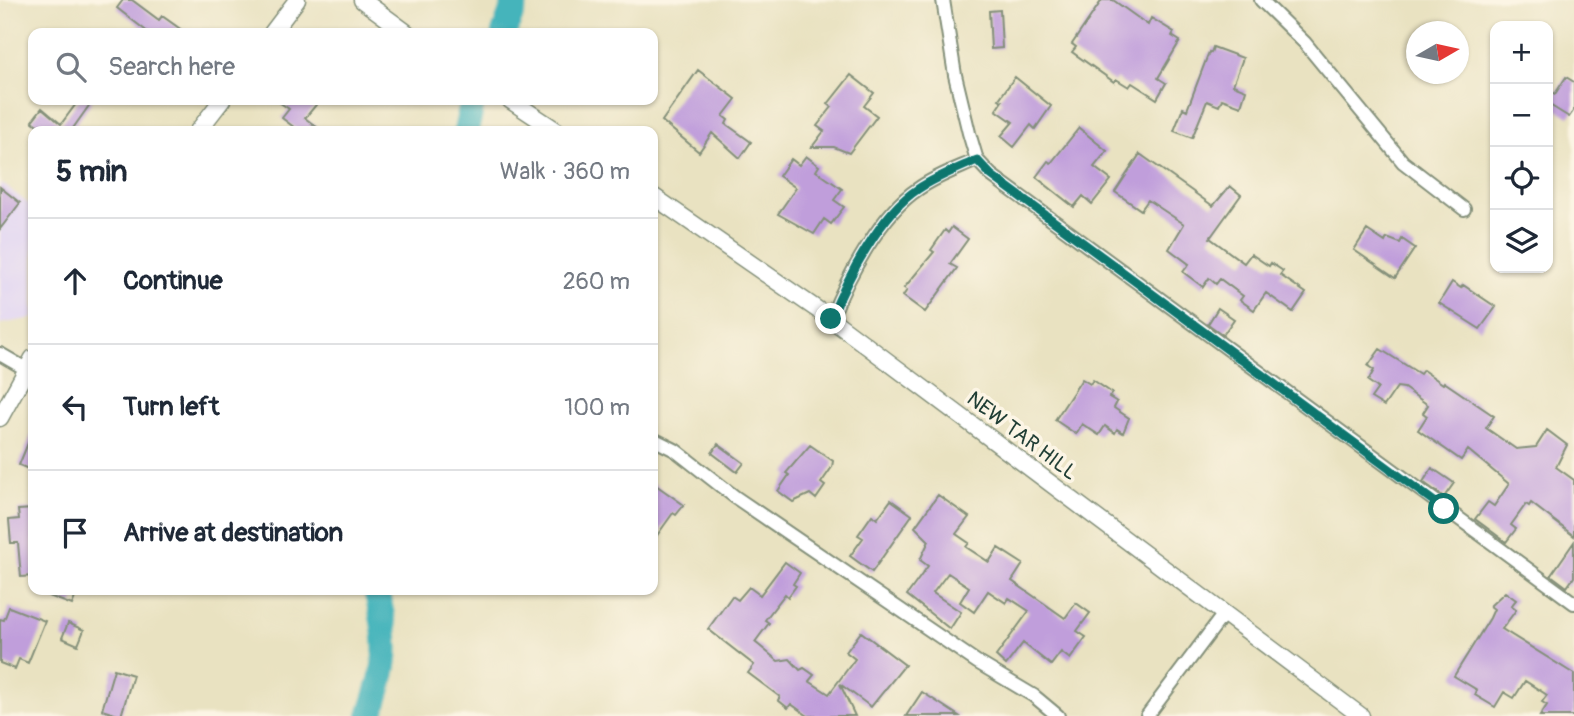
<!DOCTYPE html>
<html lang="en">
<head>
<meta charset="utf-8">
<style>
  body { margin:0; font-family:Pangolin,sans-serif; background:#f6f6f7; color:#1f2937 }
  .controls { position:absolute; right:21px; top:21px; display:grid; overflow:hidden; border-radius:14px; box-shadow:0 2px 5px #0004 }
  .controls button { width:63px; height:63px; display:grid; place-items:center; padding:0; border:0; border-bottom:2px solid #e0e1e3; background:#fff; color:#1f2937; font:35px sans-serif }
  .compass { position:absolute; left:1406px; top:21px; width:63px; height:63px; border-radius:50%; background:#fff; box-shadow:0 2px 5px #0004; rotate:81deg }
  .stop { position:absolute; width:21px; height:21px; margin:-16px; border:5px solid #0f766e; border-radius:50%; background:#fff }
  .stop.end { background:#0f766e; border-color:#fff; box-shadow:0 2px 7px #0008 }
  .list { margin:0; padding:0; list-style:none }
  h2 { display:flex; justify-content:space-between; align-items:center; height:91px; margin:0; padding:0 28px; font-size:30px }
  h2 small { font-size:23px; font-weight:400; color:#747a83 }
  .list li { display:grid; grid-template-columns:46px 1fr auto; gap:21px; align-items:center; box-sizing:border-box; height:126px; padding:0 28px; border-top:2px solid #e0e1e3 }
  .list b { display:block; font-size:26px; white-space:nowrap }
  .list em { font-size:23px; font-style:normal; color:#747a83 }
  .icon { flex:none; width:38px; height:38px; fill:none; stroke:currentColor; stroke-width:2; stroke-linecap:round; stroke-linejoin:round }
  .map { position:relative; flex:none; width:1574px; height:716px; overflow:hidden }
  .search { position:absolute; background:#fff; box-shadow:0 2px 5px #0004; left:28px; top:28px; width:630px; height:77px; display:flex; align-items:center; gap:18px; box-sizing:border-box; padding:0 24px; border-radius:14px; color:#747a83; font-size:26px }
  .panel { position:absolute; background:#fff; box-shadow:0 2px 5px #0004; left:28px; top:126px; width:630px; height:469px; border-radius:14px }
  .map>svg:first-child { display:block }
  .built { fill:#e0d4f4 }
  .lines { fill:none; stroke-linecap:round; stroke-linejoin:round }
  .river { stroke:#44b4bb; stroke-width:26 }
  .building { fill:#c09edb }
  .minor-casing { stroke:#84907a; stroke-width:16 }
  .tertiary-casing { stroke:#84907a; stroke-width:19 }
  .minor { stroke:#fff; stroke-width:12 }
  .tertiary { stroke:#fff; stroke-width:16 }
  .route { stroke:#0f766e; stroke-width:9 }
  .labels { text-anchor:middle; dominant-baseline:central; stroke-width:7; stroke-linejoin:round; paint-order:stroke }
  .street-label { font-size:21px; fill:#1f3d34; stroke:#fcf5e5 }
</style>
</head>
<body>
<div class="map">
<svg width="1574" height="716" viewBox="0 0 1574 716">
  <rect width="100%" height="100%" fill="#fcf5e5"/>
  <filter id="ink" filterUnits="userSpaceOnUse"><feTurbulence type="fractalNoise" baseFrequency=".0143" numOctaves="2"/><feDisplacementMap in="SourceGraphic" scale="14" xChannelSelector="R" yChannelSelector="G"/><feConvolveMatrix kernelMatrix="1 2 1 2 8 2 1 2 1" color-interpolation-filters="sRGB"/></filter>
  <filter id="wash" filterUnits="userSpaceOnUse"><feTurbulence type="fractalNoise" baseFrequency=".00686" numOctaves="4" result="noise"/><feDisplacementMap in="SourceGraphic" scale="28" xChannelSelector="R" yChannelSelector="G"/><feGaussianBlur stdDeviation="1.57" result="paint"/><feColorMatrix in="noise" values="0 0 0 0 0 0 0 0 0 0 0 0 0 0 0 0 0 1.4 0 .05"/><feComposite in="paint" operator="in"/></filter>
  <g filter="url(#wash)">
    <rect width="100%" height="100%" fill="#e9e2c1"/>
    <path class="built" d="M0,182l33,25v111l-33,6z"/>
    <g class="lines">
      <path class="river" d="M504,33l12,-33
        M466,131l7,-31
        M370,716c18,-54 21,-70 6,-126"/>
    </g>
    <g id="blocks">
      <path class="building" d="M123,0h9l27,20 3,-4 24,17h-37l-32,-25z
        M1102,0h11l35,25 3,-7 23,14 -2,4 8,5 -22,37 8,5 -9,16 -25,-16 -3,4 -13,-8 -2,3 -42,-30 4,-5 -4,-3z
        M1000,10l2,38 -11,1 -2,-38z
        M1213,47l30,11 -10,27 13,5 -5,16 -19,-7 -3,7 -12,-5 -15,37 -18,-7 9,-23 4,2 22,-58 2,1z
        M698,70l38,29 -13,17 5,4 -2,4 25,18 -11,16 -28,-25 -13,19 -37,-31z
        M851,75l23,18 -10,13 13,10 -28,37 -15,-6h-22l12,-16 -7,-5 15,-19 -4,-3z
        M1015,77l36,29 -16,23 -4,-4 -17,22 -13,-11 12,-14 -17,-12 6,-9 -3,-2z
        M1566,77l8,5v28l-5,7 -21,-13v-15l7,5z
        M79,100h14l-22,31h-26l-13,-10 10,-13 19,16z
        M276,100h44l-15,18 17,13h-23l-17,-13 7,-9z
        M1079,128l28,23 -13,16 17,13 -19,24 -9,-8 -9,11 -38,-30 12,-16 3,2z
        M1140,154l73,52 17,-20 11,9 -31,43 34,25 7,-9 18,12 2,-3 12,8 -3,4 26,18 -13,19 -27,-19 -12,17 -14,-10 3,-4 -23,-17 -4,5 -7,-6 -6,9 -20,-15 6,-8 -20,-15 15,-25 -36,-24 -7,10 -26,-18z
        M806,156l13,10 -3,5 26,18 -8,11 10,7 -13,17 -7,-5 -10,15 -36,-20 18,-26 -17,-12 12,-17 8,6z
        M0,187l20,16 -20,26z
        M952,227l16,12 -18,25 7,4 -32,44 -22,-16 4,-6 -3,-2 30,-36 -3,-2 14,-20 3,3z
        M1367,230l18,12 2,-4 13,5 2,-4 13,9 -20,30 -41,-28z
        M1452,282l9,6 2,-3 33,22 -16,22 -41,-26z
        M1218,308l16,11 -11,16 -15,-11z
        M1380,349l40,25 3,-4 20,14 1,-2 50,34 -8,12 30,21 20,-2 11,-17 20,15 -11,22 18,13v56l-43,-33 -2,3 -3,-2 -15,21 5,4 -10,13 -31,-23 13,-17 6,4 15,-22 -41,-34 -7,10 -43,-30 9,-14 -4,-3 5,-8 -24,-17 -7,-1 -13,19 -13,-8 7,-10 -10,-7 6,-11 -6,-4z
        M1082,379l8,5 3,-4 19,13 -3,4 8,5 -3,6 15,10 -6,15 -6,-4 -2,4 -10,-7 -6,9 -17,-11 -6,10 -21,-14z
        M33,431v40l-14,-6z
        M718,444l26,19 -7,9 -25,-19z
        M810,445l23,16 -1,6 -11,16 4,3 -9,13 -6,-5 -17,8 -15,-11 11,-16 -3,-2z
        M1432,468l22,15 -10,14 -21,-15z
        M653,483l31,22 -8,10 -3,-2 -20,28z
        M938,495l31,22 -13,17 13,9 -3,4 23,15 9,-14 25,16 -11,17 53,37 11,-15 14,10 -13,18 9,6 -16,22 -9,-7 -10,13 -28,-22 -17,22 -10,-9 33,-45 -20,-13 -3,5 -18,-12 -14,21 -14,-10 9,-15 -21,-14 -15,20 28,19 -11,17 -43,-34 21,-29 -8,-6 9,-19 -14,-14z
        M891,500l21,15 -40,57 -22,-16 13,-18 -5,-3 14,-20 5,4z
        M33,509v67l-12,1 -3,-34h-7l-2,-23 10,-1 -1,-9z
        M1574,542v35l-7,10 -16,-12z
        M785,562l15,11 -7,11 3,2 -8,11 -3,-3 -20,26 4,3 -14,19 23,19 12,-2 10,11 4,-2 10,7 -5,6 20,13 26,-35 -9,-7 15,-20 44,33 -34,42 -31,-23 15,32h-47l-17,-12 -3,4 -10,-8 2,-3 -32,-24 6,-8 -46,-36 24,-33 6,4 11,-13 11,8z
        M34,590h44l-6,15z
        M1505,592l11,8 -5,6 5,4 -14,19 72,45v42h-34l7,-11 -5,-3 5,-7 -22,-14 -11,17 -10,-6 -9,15 -20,-12 2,-5 -23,-14 36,-58 4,-9 -4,-3z
        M9,607l36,14 -17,42 -9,-4 -4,10 -15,-6v-44l4,1z
        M68,623l16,7 -6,15 -16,-7z
        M114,669l19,6 -12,41 -19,-6z
        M922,692l37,24h-53z"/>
    </g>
  </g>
  <g filter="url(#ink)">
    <use href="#blocks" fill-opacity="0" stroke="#84907a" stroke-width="2"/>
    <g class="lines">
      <g class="minor-casing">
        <path id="minor" d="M943,0l12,75 14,58 8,27 14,15 583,428
          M1261,0l44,43 98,119 61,47
          M831,319c16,-41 50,-106 87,-130 18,-13 39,-20 59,-29
          M0,354l26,15
          M653,439l22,11 60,47 242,165 57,34 24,20
          M1147,716l76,-101"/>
      </g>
      <g class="tertiary-casing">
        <path id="tertiary" d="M362,0l45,33
          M272,33l25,-33
          M510,100l47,31
          M198,131l24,-31
          M653,196l178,123 530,397
          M0,418l33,-60"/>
      </g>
      <use href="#minor" class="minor"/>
      <use href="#tertiary" class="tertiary"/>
    </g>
  </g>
  <g class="lines" filter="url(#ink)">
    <path class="route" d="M831,319c16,-41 50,-106 87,-130 18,-12 39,-20 59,-29l14,15 453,334"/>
  </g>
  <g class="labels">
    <g class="street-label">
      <text transform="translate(1022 436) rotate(37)">NEW TAR HILL</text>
    </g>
  </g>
</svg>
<div class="controls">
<button>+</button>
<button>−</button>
<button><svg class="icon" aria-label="locate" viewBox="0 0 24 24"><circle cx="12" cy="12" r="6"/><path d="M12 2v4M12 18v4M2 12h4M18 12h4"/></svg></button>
<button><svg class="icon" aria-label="layers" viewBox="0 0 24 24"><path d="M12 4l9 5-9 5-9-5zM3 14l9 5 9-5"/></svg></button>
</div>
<svg class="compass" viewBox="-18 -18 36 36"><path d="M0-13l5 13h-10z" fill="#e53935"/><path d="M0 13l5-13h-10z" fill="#747a83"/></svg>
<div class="stop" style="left:1444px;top:509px"></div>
<div class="stop end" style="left:831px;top:319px"></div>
<div class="search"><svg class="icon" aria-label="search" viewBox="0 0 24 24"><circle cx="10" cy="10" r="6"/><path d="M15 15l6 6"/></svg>Search here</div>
<section class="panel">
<h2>5 min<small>Walk · 360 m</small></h2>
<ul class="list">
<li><svg class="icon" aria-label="ahead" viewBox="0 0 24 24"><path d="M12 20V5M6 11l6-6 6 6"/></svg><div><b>Continue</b></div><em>260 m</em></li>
<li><svg class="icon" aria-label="left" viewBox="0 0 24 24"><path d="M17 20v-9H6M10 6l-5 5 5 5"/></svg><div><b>Turn left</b></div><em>100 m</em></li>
<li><svg class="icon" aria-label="arrive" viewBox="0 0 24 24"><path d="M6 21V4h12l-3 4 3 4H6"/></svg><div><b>Arrive at destination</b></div></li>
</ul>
</section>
</div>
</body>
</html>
